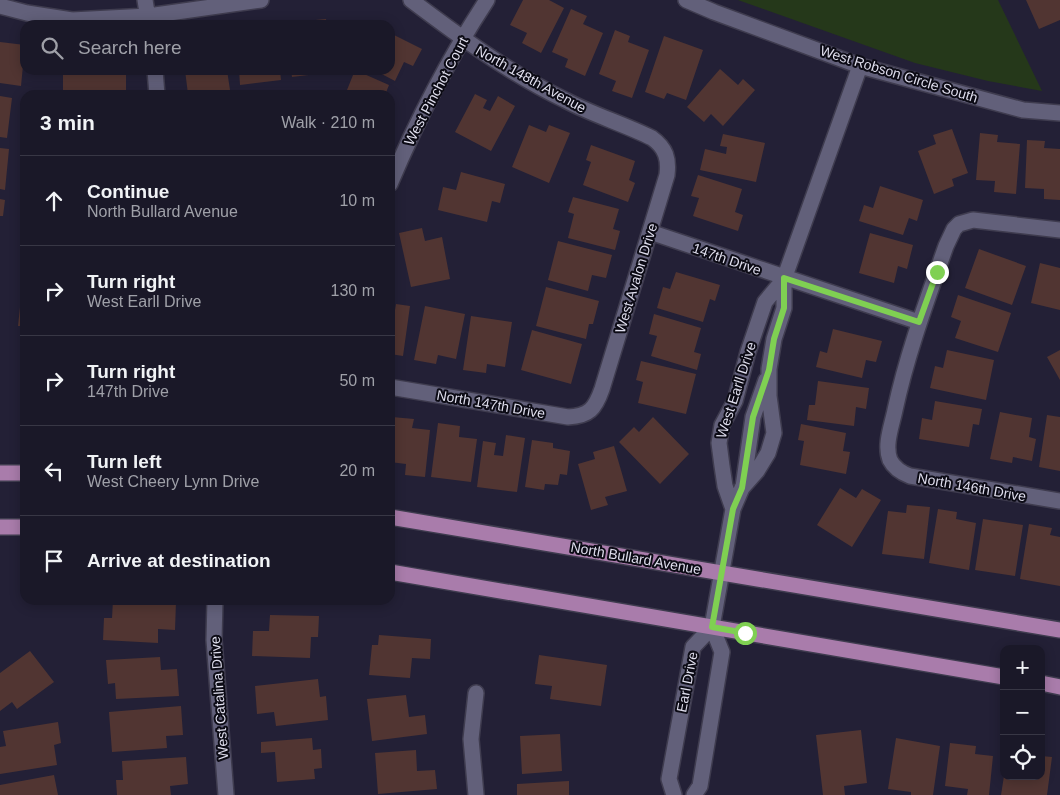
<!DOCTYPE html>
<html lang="en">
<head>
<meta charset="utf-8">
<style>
  body { margin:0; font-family:Helvetica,sans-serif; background:#232130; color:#f1f3f6 }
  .controls { position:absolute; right:15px; bottom:15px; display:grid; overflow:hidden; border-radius:10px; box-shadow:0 2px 12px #0003 }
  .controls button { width:45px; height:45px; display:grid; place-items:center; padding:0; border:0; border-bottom:1px solid #383745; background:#1a1828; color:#f1f3f6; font:25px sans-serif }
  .stop { position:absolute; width:15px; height:15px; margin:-11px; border:4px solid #7fd052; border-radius:50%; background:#fff }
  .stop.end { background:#7fd052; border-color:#fff; box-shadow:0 1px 5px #0008 }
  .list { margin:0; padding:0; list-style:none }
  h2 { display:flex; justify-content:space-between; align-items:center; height:65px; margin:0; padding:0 20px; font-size:21px }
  h2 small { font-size:16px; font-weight:400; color:#9fa0a8 }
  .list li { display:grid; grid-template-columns:32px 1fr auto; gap:15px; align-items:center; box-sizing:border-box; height:90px; padding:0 20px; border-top:1px solid #383745 }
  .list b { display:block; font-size:19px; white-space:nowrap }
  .list p { margin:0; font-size:16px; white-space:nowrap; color:#9fa0a8 }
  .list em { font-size:16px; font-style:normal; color:#9fa0a8 }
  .icon { flex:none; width:28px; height:28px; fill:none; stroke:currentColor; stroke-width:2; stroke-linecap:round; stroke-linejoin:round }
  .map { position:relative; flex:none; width:1060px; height:795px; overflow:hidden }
  .search { position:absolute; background:#1a1828; box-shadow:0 2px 12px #0003; left:20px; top:20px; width:375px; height:55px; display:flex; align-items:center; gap:12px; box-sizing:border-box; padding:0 18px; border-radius:15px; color:#9fa0a8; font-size:19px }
  .panel { position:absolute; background:#1a1828; box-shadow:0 2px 12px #0003; left:20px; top:90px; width:375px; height:515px; border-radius:15px }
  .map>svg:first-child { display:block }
  .green { fill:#25381a }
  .building { fill:#513532 }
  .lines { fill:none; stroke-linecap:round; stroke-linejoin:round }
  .minor-casing { stroke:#3f3c4f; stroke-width:18 }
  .major-casing { stroke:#3f3c4f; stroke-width:18 }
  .minor { stroke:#62607a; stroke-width:15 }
  .major { stroke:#a97cab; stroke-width:15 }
  .route { stroke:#7fd052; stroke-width:6 }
  .labels { text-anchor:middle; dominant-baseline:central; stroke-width:4; stroke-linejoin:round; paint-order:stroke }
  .street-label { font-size:14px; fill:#dfdeed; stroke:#0c0b15 }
</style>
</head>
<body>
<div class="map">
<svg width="1060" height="795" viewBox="0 0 1060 795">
  <rect width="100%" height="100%" fill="#232036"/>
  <path class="green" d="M738,0h260l44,91 -54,-10 -73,-18z"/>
  <path class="building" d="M523,0h26l15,8 -23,45 -19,-10 5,-10 -17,-8z
    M1026,0h34v20l-21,9z
    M571,9l16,7 -4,8 20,9 -18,43 -20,-9 3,-8 -16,-7z
    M326,19l1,6h-22v-4z
    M615,30l15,6 -2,6 21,8 -17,48 -20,-7 4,-10 -17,-7z
    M390,33l32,16 -9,17 -9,-4 -9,19 -21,-11h16z
    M664,36l39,14 -17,50 -19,-7 -3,6 -19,-7z
    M0,42l25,3 -4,41 -21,-3z
    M720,69l18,16 5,-6 12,11 -32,36 -12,-12 -7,8 -17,-15z
    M63,70h43l-1,4 21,1v18l-63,-2z
    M185,70h42l3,20 -42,4z
    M239,70h41l1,10 -41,5z
    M291,70h42v2l-41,5z
    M355,70l34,15 -4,10h-40z
    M475,94l12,6 -4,8 7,3 8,-15 17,10 -24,45 -36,-19z
    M0,96l12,2 -5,40 -7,-1z
    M529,125l17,7 3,-7 21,8 -21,50 -37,-16z
    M952,129l16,44 -16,6 2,7 -20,8 -16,-43 18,-7 -3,-9z
    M980,133l18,2 -1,7 23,2 -4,50 -22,-2 1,-11 -19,-1z
    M723,134l42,9 -9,39 -56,-12 5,-21 21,5 1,-7 -7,-1z
    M1027,140l18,1 -1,7 16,1v51l-16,-1v-10l-19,-1z
    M591,145l44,16 -6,19 6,3 -7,19 -45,-17 8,-23 -5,-2z
    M0,148l9,1 -4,41 -5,-1z
    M461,172l44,12 -5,19 -8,-2 -5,21 -49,-12 5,-23 13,3z
    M698,175l44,14 -7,23 8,3 -5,16 -45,-15 6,-18 -8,-2z
    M880,186l43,14 -6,21 -8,-3 -6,17 -44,-14 5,-16 9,3z
    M573,197l46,12 -6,20 7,2 -5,19 -47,-12 6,-24 -6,-2z
    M0,199l5,1 -2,16h-3z
    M422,228l3,13 17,-4 8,42 -39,8 -12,-54z
    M870,233l43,12 -6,24 -9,-3 -4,17 -35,-10z
    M558,241l54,14 -6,23 -14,-3 -4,16 -40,-11z
    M979,249l47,17 -14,39 -47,-17z
    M1040,263l20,5v42l-29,-7z
    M676,272l44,13 -5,16 -5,-2 -7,23 -46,-14 6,-21 7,2z
    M546,287l53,14 -6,23h-4l-3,15 -50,-13z
    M958,295l53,18 -13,39 -43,-14 6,-17 -10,-4z
    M396,304l14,2 -7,50 -13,-2v-45l5,1z
    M425,306l40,8 -9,45 -18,-4 -2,9 -22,-4z
    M20,307h5v19h-7z
    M654,314l47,14 -7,24 7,2 -4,16 -46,-14 6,-20 -8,-2z
    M471,316l41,6 -7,45 -18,-3 -1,9 -23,-3z
    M833,329l49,12 -6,21 -10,-2 -4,18 -46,-11 4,-16 7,2z
    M532,330l50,14 -11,40 -50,-14z
    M947,350l47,10 -8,40 -56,-12 5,-22 8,2z
    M1060,350v30l-13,-23z
    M641,361l55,13 -10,40 -48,-11 5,-21 -7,-2z
    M818,381l51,7 -3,21 -10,-2 -2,19 -47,-6 2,-15h6z
    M935,401l47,8 -3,16 -6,-1 -4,23 -50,-8 3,-21 10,2z
    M1000,412l32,6 -3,19 7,2 -4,22 -19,-4 -1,6 -22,-4z
    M1047,415l13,2v54l-21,-4z
    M392,417l22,2 -2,9 18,2 -5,47 -20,-2 1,-11 -16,-2z
    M653,417l36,37 -29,30 -41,-42 15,-15 5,5z
    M438,423l22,3 -1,11 18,2 -6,43 -40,-5z
    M801,424l45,9 -3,18 7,1 -4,22 -46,-9 4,-24 -6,-1z
    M506,435l19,3 -8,54 -40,-5 6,-46 13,2 -2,12 9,1z
    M532,440l21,3v5l17,3 -3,24 -7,-1 -2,11 -13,-1 -1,6 -19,-3z
    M614,446l13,45 -22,6 3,8 -17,5 -13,-46 17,-5 -2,-7z
    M840,488l16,10 6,-9 19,11 -29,47 -35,-22z
    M907,505l23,2 -6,52 -42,-5 6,-43 18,2z
    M938,509l19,3 -1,7 20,4 -7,47 -40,-7z
    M983,519l40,6 -8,51 -40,-6z
    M1029,524l23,4 -2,7 10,2v49l-40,-7z
    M113,600l63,2 -1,28 -17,-1v14l-55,-3 1,-22h8z
    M270,615l49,1 -1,21h-7l-1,21 -58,-2 1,-25h16z
    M379,635l52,4 -1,20 -18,-1 -2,20 -41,-3 3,-30h6z
    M30,651l24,31 -37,27 -5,-7 -12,9v-38z
    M539,655l68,10 -6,41 -51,-7 2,-13 -17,-2z
    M160,657l1,13 16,-1 2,27 -63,3 -1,-16 -7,1 -2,-24z
    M318,679l2,18 6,-1 2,24 -52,6 -2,-14 -17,2 -2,-28z
    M406,695l3,22 16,-2 2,19 -55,7 -5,-42z
    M181,706l2,29 -17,1 1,12 -55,4 -3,-40z
    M58,722l3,21 -7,2 3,20 -57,9v-27l6,-1 -3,-15z
    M861,730l6,53 -23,3 1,9h-22l-7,-60z
    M560,734l2,37 -40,3 -2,-38z
    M312,738l1,12 8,-1 1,19 -8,1 1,10 -38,3 -2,-30 -14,1v-11z
    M896,738l44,8 -7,49h-22v-3l-23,-3z
    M950,743l26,3 -1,8 18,2 -4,39h-22l1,-6 -23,-3z
    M416,750l1,21 18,-1 2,19 -59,5 -3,-41z
    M1041,756l11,1 -5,38h-46l3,-19h37z
    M186,757l2,27 -18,2 1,9h-54l-1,-15h7l-1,-19z
    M54,775l4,20h-58v-10z
    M569,781v14h-52v-11z"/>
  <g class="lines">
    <g class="minor-casing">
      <path id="minor" d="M145,0l4,25
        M686,0l28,12 146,54 163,44 37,3
        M0,6l27,7 45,7 76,-4 113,-16
        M155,70l2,25
        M390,184c27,-64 59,-126 97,-184
        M1060,230l-87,-10 -14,4 -5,5 -8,17c-19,54 -39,108 -51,164 -3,15 -11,35 -5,50 4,8 12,13 20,16l150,25
        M650,232l269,90
        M390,387l178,30c21,-1 27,-8 34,-28l65,-214c2,-16 -1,-27 -15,-37 -28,-14 -59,-23 -87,-38 -56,-27 -105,-63 -154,-100
        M743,487l10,-70 13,-37
        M733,509l-8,-23 -3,-20 -3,-23 3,-18 13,-24 13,-49 17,-50 19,-23
        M215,600l-1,40 12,155
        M712,627l21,-118 9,-21 15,-17 11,-18 6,-20 -5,-37v-27l5,-30 10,-31v-29l76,-213
        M476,795l-5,-56 5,-46
        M674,795l-5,-16 24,-132 19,-20
        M694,795l6,-9 22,-134 -10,-25"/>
    </g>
    <g class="major-casing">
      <path id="major" d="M0,473h25
        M390,517l670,113
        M0,527h25
        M390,572l614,105
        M1041,683l19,4"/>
    </g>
    <use href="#minor" class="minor"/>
    <use href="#major" class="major"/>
  </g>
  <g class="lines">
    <path class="route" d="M745,633l-33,-6 21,-118 9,-21 11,-71 16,-47 5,-31 10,-31v-30l135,44 18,-50"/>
  </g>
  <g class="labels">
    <g class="street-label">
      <text transform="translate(899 74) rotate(17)">West Robson Circle South</text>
      <text transform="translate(531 79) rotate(29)">North 148th Avenue</text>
      <text transform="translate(436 91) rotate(-62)">West Pinchot Court</text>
      <text transform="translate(727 259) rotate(19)">147th Drive</text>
      <text transform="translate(636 278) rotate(-73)">West Avalon Drive</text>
      <text transform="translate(736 390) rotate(-72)">West Earll Drive</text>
      <text transform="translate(491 404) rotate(10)">North 147th Drive</text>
      <text transform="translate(972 487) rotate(10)">North 146th Drive</text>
      <text transform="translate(636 558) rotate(10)">North Bullard Avenue</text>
      <text transform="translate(687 682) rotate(-79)">Earl Drive</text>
      <text transform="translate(219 698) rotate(-94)">West Catalina Drive</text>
    </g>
  </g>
</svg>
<div class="controls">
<button>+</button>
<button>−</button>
<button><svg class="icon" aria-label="locate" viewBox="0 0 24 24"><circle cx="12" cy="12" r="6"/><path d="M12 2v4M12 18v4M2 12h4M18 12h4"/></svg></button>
</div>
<div class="stop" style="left:745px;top:633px"></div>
<div class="stop end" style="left:937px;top:272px"></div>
<div class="search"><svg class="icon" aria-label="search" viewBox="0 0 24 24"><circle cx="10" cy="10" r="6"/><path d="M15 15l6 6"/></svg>Search here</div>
<section class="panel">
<h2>3 min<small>Walk · 210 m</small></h2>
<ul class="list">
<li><svg class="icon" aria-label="ahead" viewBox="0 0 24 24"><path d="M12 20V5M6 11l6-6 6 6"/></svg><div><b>Continue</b><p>North Bullard Avenue</p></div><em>10 m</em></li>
<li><svg class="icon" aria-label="right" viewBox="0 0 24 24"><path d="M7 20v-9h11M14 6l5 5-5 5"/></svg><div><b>Turn right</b><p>West Earll Drive</p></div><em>130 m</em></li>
<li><svg class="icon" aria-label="right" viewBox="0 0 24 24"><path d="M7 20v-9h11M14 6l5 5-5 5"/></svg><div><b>Turn right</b><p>147th Drive</p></div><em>50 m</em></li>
<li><svg class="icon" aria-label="left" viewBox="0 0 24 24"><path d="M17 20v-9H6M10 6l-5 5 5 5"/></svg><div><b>Turn left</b><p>West Cheery Lynn Drive</p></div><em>20 m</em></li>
<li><svg class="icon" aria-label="arrive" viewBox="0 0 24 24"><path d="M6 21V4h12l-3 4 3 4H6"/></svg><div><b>Arrive at destination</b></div></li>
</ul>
</section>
</div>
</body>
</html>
